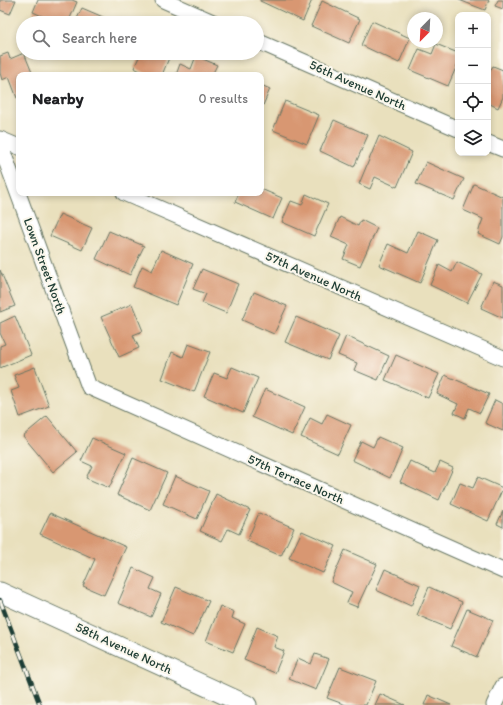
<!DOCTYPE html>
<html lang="en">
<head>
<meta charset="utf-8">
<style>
  body { margin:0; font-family:Itim,sans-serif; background:#f2f2f2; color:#202124 }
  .controls { position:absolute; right:12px; top:12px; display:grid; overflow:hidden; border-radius:8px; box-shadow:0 2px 6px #0003 }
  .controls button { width:36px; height:36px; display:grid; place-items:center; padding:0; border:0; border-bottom:1px solid #e0e0e0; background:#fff; color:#202124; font:20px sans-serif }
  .compass { position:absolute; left:407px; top:12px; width:36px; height:36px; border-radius:50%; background:#fff; box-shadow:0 2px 6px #0003; rotate:204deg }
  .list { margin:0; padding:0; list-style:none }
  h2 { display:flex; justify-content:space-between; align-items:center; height:52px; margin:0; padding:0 16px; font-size:17px }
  h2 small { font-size:13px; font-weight:400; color:#757577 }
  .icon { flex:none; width:22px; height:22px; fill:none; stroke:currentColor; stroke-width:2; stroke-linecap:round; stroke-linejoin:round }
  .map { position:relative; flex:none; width:503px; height:705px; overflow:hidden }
  .search { position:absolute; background:#fff; box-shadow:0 2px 6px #0003; left:16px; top:16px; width:248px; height:44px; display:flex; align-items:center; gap:10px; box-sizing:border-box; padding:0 14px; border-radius:22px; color:#757577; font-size:15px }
  .panel { position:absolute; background:#fff; box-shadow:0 2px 6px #0003; left:16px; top:72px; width:248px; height:124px; border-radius:8px }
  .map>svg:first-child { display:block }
  .building { fill:#d89772 }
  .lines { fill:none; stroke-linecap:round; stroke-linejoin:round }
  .minor-casing { stroke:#667664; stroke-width:17 }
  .tertiary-casing { stroke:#667664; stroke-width:21 }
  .minor { stroke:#fff; stroke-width:15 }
  .tertiary { stroke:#fff; stroke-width:19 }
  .rail-casing { stroke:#1f3d34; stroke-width:4.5 }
  .rail { stroke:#fbf7ec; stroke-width:3; stroke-dasharray:9; stroke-linecap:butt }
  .labels { text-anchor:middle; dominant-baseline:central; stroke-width:4; stroke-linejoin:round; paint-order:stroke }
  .street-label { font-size:13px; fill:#1f3d34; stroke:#fbf7ec }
</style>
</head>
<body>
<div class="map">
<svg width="503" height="705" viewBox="0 0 503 705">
  <rect width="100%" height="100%" fill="#fbf7ec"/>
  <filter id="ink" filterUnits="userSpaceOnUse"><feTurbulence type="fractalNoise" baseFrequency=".025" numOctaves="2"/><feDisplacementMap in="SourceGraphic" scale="8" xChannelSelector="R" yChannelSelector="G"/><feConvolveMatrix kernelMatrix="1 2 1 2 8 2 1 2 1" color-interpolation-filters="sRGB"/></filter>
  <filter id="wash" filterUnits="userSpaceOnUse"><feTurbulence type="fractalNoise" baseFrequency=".012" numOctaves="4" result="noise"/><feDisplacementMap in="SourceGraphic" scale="16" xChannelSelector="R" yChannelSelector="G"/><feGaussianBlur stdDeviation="0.9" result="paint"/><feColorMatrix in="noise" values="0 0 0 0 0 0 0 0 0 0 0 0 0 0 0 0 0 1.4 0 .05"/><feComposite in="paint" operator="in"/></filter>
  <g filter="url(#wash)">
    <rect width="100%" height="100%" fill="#e9e0bd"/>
    <g id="blocks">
      <path class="building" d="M0,0h16l-6,14 -10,-4z
        M38,0h34l5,2 -9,21h-27l3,-6 -11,-5z
        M260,0h52l-9,21 -43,-20z
        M459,0h30l-4,10z
        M498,0h5v9l-8,-3z
        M322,1l38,18 -11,24 -38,-17z
        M82,8l35,15h-42z
        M372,21l38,17 -11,25 -38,-18z
        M436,44l22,9v10l-10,23 -38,-16 9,-21 13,5z
        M8,53l2,6 14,-6 9,22h-14v23h-2l-8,-21 -7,3 -2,-7v-17z
        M129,53h42l-9,22h-13l-15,-7 5,-11z
        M196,56l21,9 -5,10h-36l4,-11 11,5z
        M493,66l10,4v27l-5,11 -10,-5v-30h1z
        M261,85l9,4 -9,21z
        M285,101l34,14 -12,29 -34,-14z
        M334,120l34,15 -14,32 -34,-16z
        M379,136l33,16 -15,35 -22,-10 -5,12 -11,-5z
        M426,162l38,17 -10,21 -38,-16z
        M474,184l29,13v40l-3,7 -22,-10 2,-7 3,-8 -20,-9z
        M261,189l21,9 -9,21 -38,-17 4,-9h22z
        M306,194l22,10 -14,32 -32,-14 9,-21 11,4z
        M60,214l32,14 -10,22 -32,-14z
        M340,217l18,9 3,-6 16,8 -17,38 -17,-7 6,-14 -18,-8z
        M109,231l35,15 -14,29 -34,-16z
        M418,231l20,9 -18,43 -41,-18 9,-21 20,9z
        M161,250l32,14 -17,41 -43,-18 9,-21 10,5z
        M457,262l25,12 -15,29 -37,-18 9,-20 13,7z
        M202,269l36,15 -12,29 -24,-10 4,-9 -13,-5z
        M0,270l15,36 -15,6z
        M493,281l10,4v33l-22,-10z
        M254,292l33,14 -13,28 -32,-14z
        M132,304l11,27 -10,4 6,13 -20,9 -18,-40z
        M15,316l16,39 -31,13v-22l5,-2 -5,-11v-10z
        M296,317l43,19 -11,24 -43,-18z
        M346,336l43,20 -11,24 -24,-10 3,-7 -19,-8z
        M188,344l22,8 -16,40 -32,-13 10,-27 11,5z
        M396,355l43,19 -11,24 -43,-18z
        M35,367l14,39 -29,11 -9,-26 8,-3 -5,-13z
        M232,367l26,11 -15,35 -39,-17 10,-23 13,5z
        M445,375l44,19 -9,19 -11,-5 -4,10 -11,-5 4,-9 -21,-10z
        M265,389l40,18 -13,28 -40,-18z
        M495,400l8,4v27l-18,-8z
        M327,414l24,11 -13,29 -37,-17 9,-19 12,6z
        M47,416l30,36 -24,20 -30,-36z
        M378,437l25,11 -13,30 -38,-18 9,-19 12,6z
        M92,438l34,15 -17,35 -23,-10 6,-12 -11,-5z
        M133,458l34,15 -17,37 -33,-15z
        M410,461l25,12 5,-11 13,6 -14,32 -39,-18z
        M175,476l34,15 -12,28 -34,-15z
        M478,477l25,11 -15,33 -37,-17 9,-21 13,5z
        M216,494l34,16 -11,24 -11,-5 -6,12 -22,-10z
        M503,511v16l-6,-3z
        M50,513l76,34 -22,48 -21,-9 12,-27 -55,-25z
        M259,513l35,15 -13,28 -34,-15z
        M302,531l34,15 -13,27 -34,-15z
        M345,550l32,14 -20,43 -10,-4 5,-11 -21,-10z
        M133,568l22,10 -5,11 11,5 -10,23 -33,-14z
        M385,569l35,16 -9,21 -35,-16z
        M176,587l33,14 -16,35 -32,-14z
        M429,587l33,15 -12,27 -33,-14z
        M220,606l14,6 -2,6 13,6 -12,28 -27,-11z
        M467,609l26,11 -16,37 -26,-11z
        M257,627l21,9 -4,11 10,4 -9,22 -31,-13z
        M315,654l14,5 -13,31 -27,-11 9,-21 13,6z
        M340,667l36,14 -10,24h-20l-19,-7z
        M380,694l25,11h-30z
        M428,695l23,10h-27z"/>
    </g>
  </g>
  <g filter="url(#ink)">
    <use href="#blocks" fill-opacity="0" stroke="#667664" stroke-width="1"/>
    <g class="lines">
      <g class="minor-casing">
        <path id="minor" d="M163,0l52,23
          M257,41l201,88
          M0,139l19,8
          M488,143l15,6
          M0,144l89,243 414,184
          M124,193l379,165
          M494,705l9,-19"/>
      </g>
      <g class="tertiary-casing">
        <path id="tertiary" d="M0,592l247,113"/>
      </g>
      <use href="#minor" class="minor"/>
      <use href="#tertiary" class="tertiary"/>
      <g class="rail-casing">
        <path id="rail" d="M0,600l40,105"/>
      </g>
      <use href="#rail" class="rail"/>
    </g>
  </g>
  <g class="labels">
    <g class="street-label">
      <text transform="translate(358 85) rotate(24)">56th Avenue North</text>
      <text transform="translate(45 266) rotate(70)">Lown Street North</text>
      <text transform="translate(314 276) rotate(24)">57th Avenue North</text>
      <text transform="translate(296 479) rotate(24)">57th Terrace North</text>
      <text transform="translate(124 648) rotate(25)">58th Avenue North</text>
    </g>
  </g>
</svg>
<div class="controls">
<button>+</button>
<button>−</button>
<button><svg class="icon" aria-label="locate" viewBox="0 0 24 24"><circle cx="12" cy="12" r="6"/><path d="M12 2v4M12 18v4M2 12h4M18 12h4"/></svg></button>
<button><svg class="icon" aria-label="layers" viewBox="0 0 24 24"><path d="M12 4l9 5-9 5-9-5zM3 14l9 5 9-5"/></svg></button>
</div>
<svg class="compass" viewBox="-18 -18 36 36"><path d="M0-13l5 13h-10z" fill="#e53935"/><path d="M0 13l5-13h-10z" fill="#757577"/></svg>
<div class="search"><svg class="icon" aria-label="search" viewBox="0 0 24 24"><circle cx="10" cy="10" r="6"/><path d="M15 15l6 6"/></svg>Search here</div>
<section class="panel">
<h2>Nearby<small>0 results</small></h2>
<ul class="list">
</ul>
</section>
</div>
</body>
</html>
